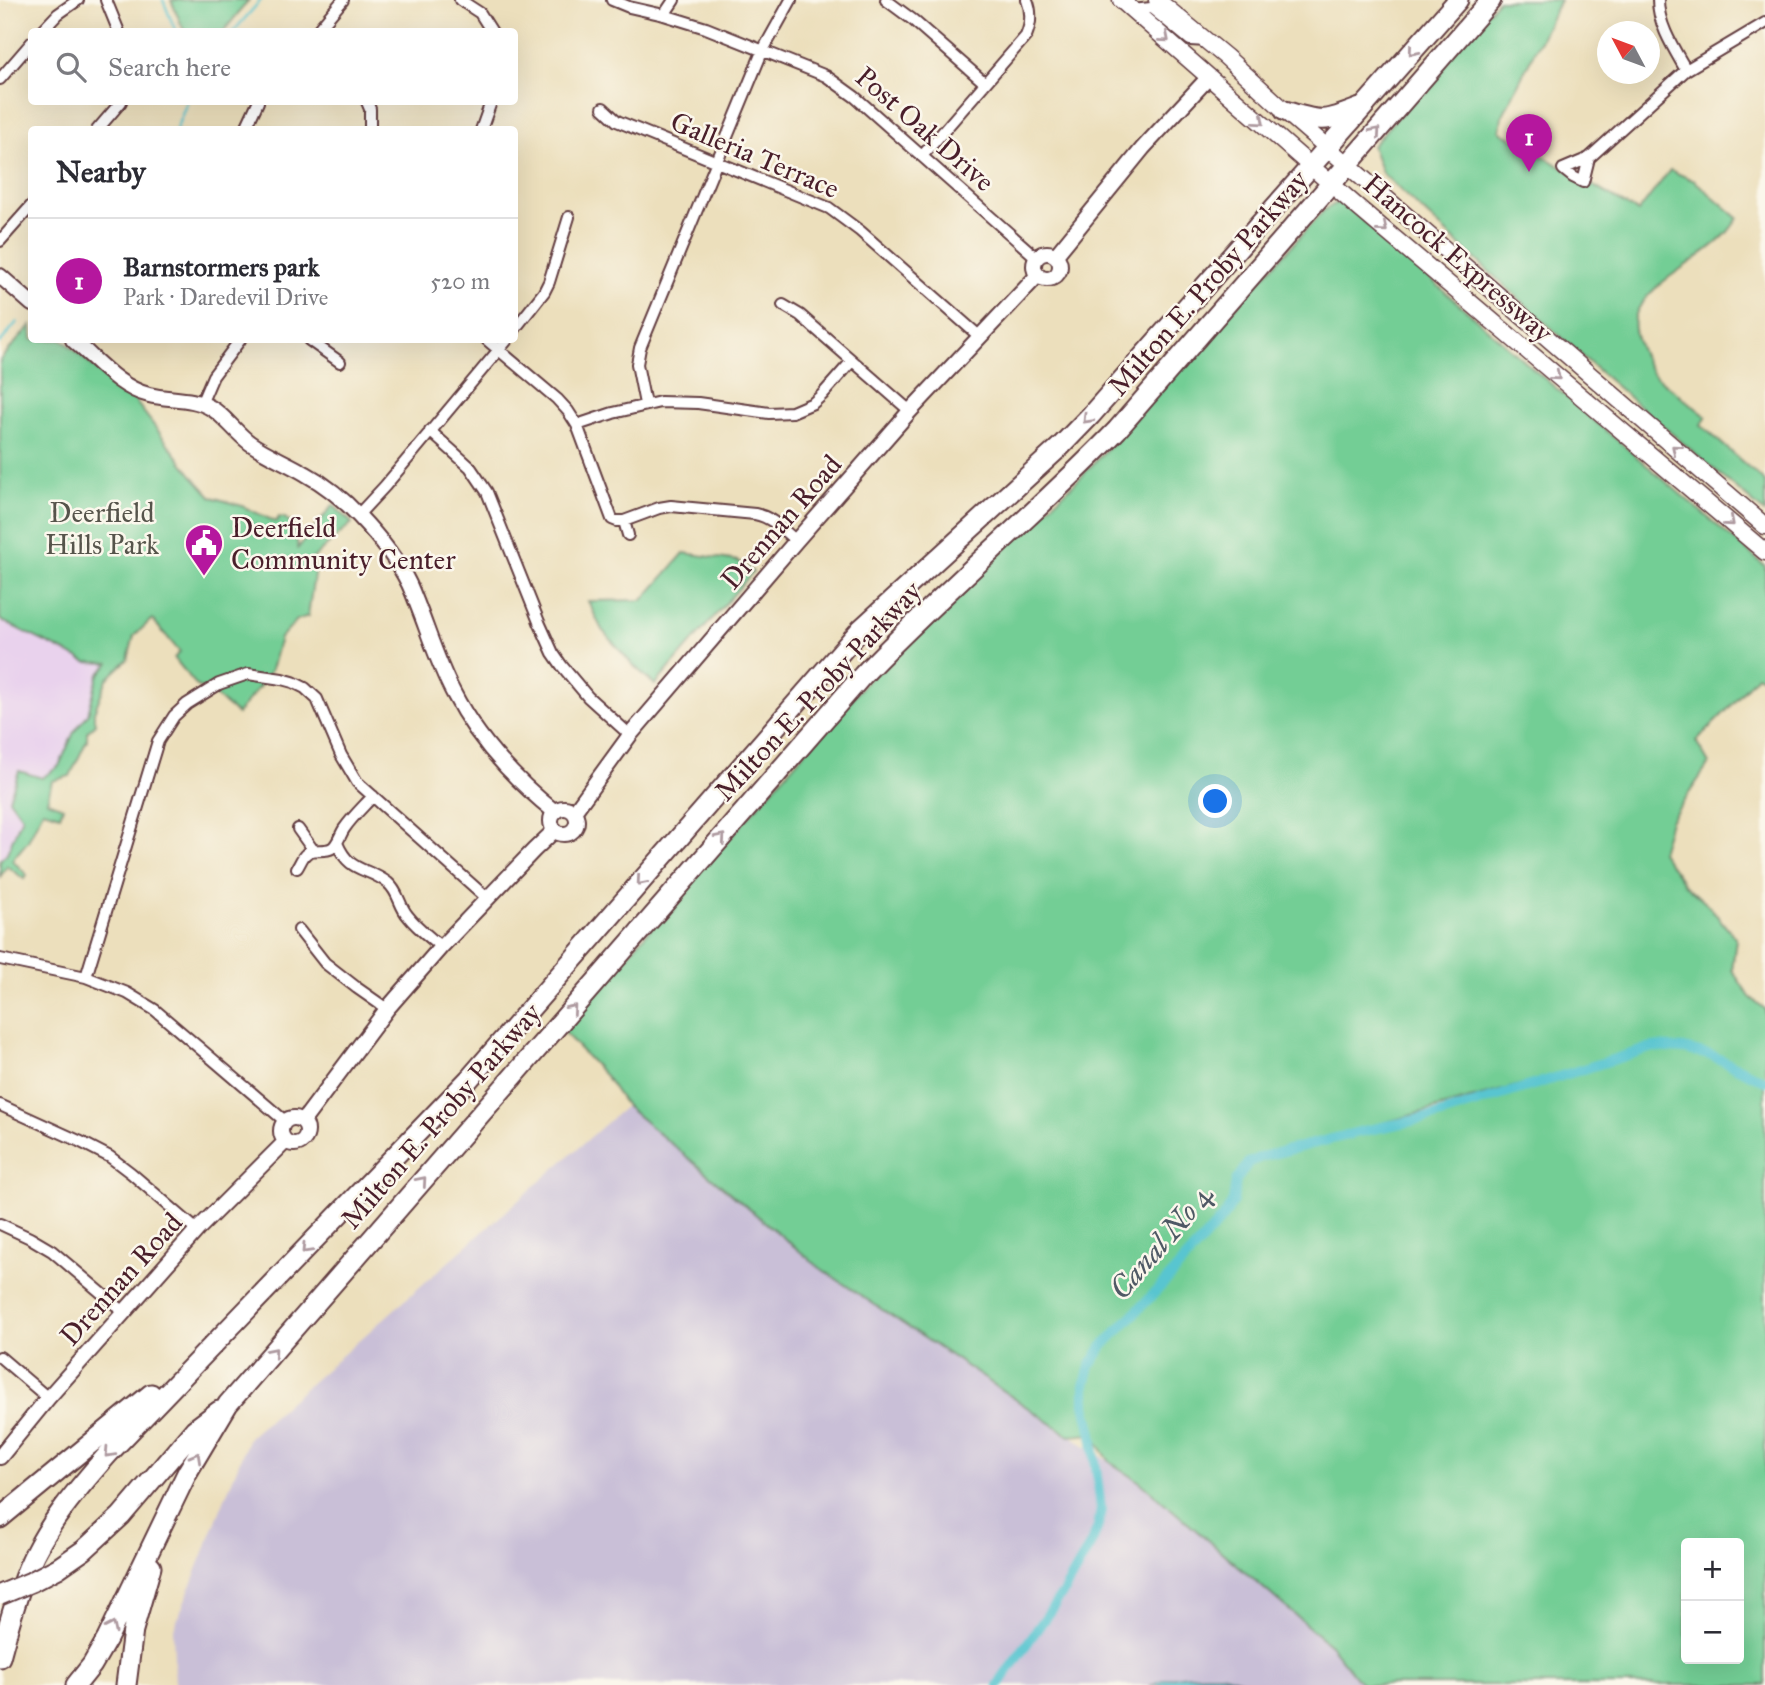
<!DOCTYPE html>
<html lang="en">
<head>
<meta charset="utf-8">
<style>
  body { margin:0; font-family:"IM FELL Great Primer",serif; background:#f7f7f7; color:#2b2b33 }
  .controls { position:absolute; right:21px; bottom:21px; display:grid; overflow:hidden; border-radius:7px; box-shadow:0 7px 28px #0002 }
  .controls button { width:63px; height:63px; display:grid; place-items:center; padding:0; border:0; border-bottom:2px solid #e1e1e2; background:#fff; color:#2b2b33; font:35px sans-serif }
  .compass { position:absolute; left:1597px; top:21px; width:63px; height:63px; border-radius:50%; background:#fff; box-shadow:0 7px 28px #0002; rotate:311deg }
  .you { position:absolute; left:1216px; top:802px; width:24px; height:24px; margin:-18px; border:5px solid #fff; border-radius:50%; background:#1a73e8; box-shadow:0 0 0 10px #1a73e833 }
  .badge { display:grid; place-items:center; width:46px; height:46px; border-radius:50%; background:#b5179e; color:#fff; font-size:23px; font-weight:700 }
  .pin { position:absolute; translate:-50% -58px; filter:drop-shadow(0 2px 4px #0008) }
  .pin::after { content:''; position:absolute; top:37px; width:24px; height:21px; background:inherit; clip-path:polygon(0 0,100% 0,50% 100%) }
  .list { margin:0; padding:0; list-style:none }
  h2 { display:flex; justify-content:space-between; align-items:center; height:91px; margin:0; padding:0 28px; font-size:30px }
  h2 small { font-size:23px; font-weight:400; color:#7c7c81 }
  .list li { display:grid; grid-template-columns:46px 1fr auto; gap:21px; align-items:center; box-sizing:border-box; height:126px; padding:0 28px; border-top:2px solid #e1e1e2 }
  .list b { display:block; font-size:26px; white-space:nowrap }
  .list p { margin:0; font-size:23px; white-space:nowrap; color:#7c7c81 }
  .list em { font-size:23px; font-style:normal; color:#7c7c81 }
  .icon { flex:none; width:38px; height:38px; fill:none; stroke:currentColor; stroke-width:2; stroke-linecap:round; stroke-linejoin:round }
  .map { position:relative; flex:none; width:1765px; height:1685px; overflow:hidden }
  .search { position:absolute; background:#fff; box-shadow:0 7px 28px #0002; left:28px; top:28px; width:490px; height:77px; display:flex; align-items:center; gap:18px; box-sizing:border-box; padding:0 24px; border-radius:7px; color:#7c7c81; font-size:26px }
  .panel { position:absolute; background:#fff; box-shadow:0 7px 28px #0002; left:28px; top:126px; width:490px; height:217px; border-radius:7px }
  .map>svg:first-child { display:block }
  .built { fill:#e9d2ed }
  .industrial { fill:#c9bfd7 }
  .green { fill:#73ce95; stroke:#5e7660; stroke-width:2; fill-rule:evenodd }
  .water { fill:#58c5d0; stroke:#51727e; stroke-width:2 }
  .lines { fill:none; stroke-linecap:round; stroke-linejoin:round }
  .stream { stroke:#58c5d0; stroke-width:2.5 }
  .canal { stroke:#58c5d0; stroke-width:10 }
  .street-casing { stroke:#623c41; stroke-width:14 }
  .secondary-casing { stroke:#623c41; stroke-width:18 }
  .primary-casing { stroke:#623c41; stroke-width:19 }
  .highway-casing { stroke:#623c41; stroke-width:23 }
  .street { stroke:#fff; stroke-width:10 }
  .secondary { stroke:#fff; stroke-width:14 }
  .primary { stroke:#fff; stroke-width:16 }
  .highway { stroke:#fff; stroke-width:19 }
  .highway-bridge-casing { stroke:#623c41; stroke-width:23; stroke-linecap:butt }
  .highway-bridge { stroke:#fff; stroke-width:19 }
  .oneway { stroke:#ae9aa0 }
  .labels { text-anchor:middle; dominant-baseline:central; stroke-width:5; stroke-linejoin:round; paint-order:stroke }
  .street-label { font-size:28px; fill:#4a1f2b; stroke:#fbf7ec }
  .park-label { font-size:28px; fill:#56544b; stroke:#fbf7ec }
  .poi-label { font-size:28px; fill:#4a1f2b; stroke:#fbf7ec; text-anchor:start }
  .water-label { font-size:30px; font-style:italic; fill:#4f5965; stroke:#fbf7ec }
</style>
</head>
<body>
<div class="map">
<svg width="1765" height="1685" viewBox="0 0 1765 1685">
  <rect width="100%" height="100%" fill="#fbf7ec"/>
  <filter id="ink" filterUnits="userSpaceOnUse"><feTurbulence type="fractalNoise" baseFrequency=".0143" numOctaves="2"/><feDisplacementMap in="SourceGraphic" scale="14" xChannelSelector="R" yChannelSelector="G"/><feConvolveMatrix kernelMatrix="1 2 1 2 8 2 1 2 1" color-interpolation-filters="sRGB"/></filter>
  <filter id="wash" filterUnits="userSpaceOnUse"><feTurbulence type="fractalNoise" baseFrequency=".00686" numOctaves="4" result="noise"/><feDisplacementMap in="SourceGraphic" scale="28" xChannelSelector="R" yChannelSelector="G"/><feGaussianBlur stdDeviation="1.57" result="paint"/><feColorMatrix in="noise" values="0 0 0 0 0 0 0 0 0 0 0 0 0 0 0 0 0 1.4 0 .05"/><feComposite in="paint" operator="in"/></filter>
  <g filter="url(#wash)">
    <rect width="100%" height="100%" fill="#ecdfbc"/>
    <path class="built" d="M0,620l86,42h23l-11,14 -10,38 -14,18 -15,34 -17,12 -23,-7 -10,28 13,18 -15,36 -7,7z"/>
    <path class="industrial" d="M626,1106l194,162 320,214 191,164 31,39h-1187l-2,-54 76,-194z"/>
    <path class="green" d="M171,0h78l-26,32 -39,-1z
      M1498,0h62l-58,117 -2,14 138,81 32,-42 25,11 43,37c-4,6 -8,12 -13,17 -23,25 -77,47 -89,79 -6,16 8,48 18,61l53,42 -6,8 64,57v31l-162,-138 -185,-168 -36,-34 -10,-27z
      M1341,201l189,165 235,200v113l-8,-4 -30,35 -31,31 13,23 -39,57 -9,31 23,32 25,22 27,33 -4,31 18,27 15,12v676h-403l-31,-39 -191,-164 -30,-20 -18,-28 -22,2 -250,-168 -194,-162 -20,-29 -44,-47 318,-364 202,-190 243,-267zM1621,1057l-186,59 -182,45 8,-4zM1686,1543h53v116h-53z
      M31,325l1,15h31l56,49 16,9 1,4 56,73 20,22 30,9 34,16 3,-5 6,1 10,9 3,21 35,-43 19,18 -41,37 -1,3 5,5 -7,48 -11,4 -17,18 -9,32 -11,16 -23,28 -23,-19 -17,-9 -23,-28 6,-6 -28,-33 -18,17 -6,23 -21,20 -13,33v7l2,5 -9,8v8l-17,36 -18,5 -5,20 16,6 -3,8 -17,-5 -15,31 -16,19 15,15 -3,4 -17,-13 -7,11v-17l7,-7 15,-36 -13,-18 10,-28 23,7 17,-12 15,-34 14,-18 10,-38 11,-13 -23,-1 -86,-42v-260z
      M684,553l54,8 15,11 -98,113 -23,-21 -30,-34 -14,-29 55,-1z"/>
    <path class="water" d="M1221,1674l29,9 3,2h-102c21,-12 47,-10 70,-11z"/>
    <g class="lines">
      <path class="stream" d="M163,0l13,32
        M233,32l28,-32
        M176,130l11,-28
        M0,343l17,-21"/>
      <path class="canal" d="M998,1685l66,-94 28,-49 6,-16 3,-17 -9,-75 -7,-30v-19l5,-19 12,-19 65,-67 58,-65 8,-14 3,-20 12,-18 13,-6 98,-25 76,-16 218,-69 31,2 29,7 52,25"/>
    </g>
  </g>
  <g filter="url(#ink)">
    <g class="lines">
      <g class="street-casing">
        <path id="street" d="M106,0l13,32
          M460,0l20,13 12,19
          M612,0l17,7 35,8 42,13 120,48 29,21 182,161
          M886,0l27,20 72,63
          M1658,0c0,25 16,49 28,70
          M1132,10l19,-2 39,32 17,1
          M664,15l10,-15
          M41,32l17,-18 20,-14
          M316,32l27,-32
          M0,79l32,-37
          M367,102l3,7v21
          M603,108l14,13 212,87 31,23 119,105
          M97,130l24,-28
          M245,130l13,-28
          M481,130l10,-28
          M923,155l103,-119c5,-12 6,-24 1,-36
          M1589,158l-6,24 -10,-5 -10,-8 26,-11 97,-88 79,-47
          M0,241l32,-36
          M783,305l17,10 110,96
          M514,330l30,-38 5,-10 20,-65
          M309,340l31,22
          M487,340l70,59 11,12 9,14 35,94 5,2h7l35,-13 12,-2 84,8c17,3 28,16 41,27
          M201,404l12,-28 27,-36
          M645,404l-8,-40 3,-16 122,-296 29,-52
          M577,425l36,-12 47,-11 38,1 71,10 23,-1 21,-9 9,-8 30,-34
          M430,431l40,36 17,25 52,130 14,31 9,13 26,31 42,38
          M358,515l27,-29 122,-146
          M624,521l4,14
          M298,829l15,21
          M337,843c13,31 29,23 51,40 11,9 11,23 20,33 9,12 22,21 33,31
          M297,868c3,-4 5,-11 9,-14 6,-7 18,-1 26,-6 6,-4 8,-13 12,-19 8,-12 19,-22 29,-33
          M299,930l26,33 32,25 30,21
          M0,959l86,18 41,16 28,17 131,112
          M86,977l72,-236 16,-25 13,-12 32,-20 29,-10 34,5 11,3 12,6 12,11 24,56 16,27 131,117
          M0,1105l79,36 31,16 21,16 66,57
          M0,1224l30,14 22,13 72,61
          M0,1357l48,41"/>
      </g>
      <g class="secondary-casing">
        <path id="secondary" d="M1034 266a13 13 0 1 1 26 0a13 13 0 1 1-26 0Z
          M1056,255l87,-107 66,-71
          M0,276l32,28
          M73,340c23,19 46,48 76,55 20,5 44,2 62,13 13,7 25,25 39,35 17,12 38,20 56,31 20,11 38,26 53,42 19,20 38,43 50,68 16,36 26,74 44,108 24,47 61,87 102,120
          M551 821a13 13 0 1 1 26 0a13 13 0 1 1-26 0Z
          M574,812l56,-77 166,-194 114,-130 128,-136
          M281 1131a13 13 0 1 1 26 0a13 13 0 1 1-26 0Z
          M303,1121l84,-112 54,-62 93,-97 21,-20
          M0,1457l48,-59 149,-168 89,-89"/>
      </g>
      <g class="primary-casing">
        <path id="primary" d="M1121,0l233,204 411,348
          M1157,0l69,57 59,54 480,415"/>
      </g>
      <g class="highway-casing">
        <path id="highway" d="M1285,111c37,12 39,11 75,-3
          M0,1518l151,-124
          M58,1568l26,-18 37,-34 74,-87 24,-18
          M0,1657c8,-30 16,-60 28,-89 18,-43 51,-81 81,-115l360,-374 392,-450 200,-183 30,-31 367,-415
          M76,1685l16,-20 15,-26 81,-168 40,-67 635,-729c81,-85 172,-160 254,-245l374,-430
          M126,1685l7,-55 18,-63"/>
      </g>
      <use href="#street" class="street"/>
      <use href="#secondary" class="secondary"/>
      <use href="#primary" class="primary"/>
      <use href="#highway" class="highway"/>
      <g class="highway-bridge-casing">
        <path id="highway-bridge" d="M0,1595l31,-13 27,-14"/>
      </g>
      <use href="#highway-bridge" class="highway-bridge"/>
    </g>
    <defs><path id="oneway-chevron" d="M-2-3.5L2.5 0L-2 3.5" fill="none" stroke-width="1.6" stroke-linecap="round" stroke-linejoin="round" transform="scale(1.75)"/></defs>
    <g class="oneway">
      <use href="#oneway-chevron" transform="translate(1165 38) rotate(41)"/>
      <use href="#oneway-chevron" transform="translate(1413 51) rotate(131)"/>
      <use href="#oneway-chevron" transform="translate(1260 121) rotate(41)"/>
      <use href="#oneway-chevron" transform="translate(1376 132) rotate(-49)"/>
      <use href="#oneway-chevron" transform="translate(1383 228) rotate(40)"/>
      <use href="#oneway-chevron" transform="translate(1556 376) rotate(40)"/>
      <use href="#oneway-chevron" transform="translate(1087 419) rotate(134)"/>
      <use href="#oneway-chevron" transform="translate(1676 449) rotate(-139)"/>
      <use href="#oneway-chevron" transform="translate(1730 522) rotate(41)"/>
      <use href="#oneway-chevron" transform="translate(721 838) rotate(-49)"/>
      <use href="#oneway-chevron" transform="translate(641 881) rotate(131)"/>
      <use href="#oneway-chevron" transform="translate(572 1009) rotate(-49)"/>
      <use href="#oneway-chevron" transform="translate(422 1181) rotate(-49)"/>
      <use href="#oneway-chevron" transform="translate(306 1249) rotate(134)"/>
      <use href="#oneway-chevron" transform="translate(273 1352) rotate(-49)"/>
      <use href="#oneway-chevron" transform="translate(109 1453) rotate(133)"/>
      <use href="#oneway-chevron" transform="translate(196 1457) rotate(-61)"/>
      <use href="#oneway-chevron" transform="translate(112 1627) rotate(-65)"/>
    </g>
  </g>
  <defs>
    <g id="civic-pin" transform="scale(2.0125)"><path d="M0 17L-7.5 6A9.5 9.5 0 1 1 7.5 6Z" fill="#b5179e" stroke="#fbf7ec"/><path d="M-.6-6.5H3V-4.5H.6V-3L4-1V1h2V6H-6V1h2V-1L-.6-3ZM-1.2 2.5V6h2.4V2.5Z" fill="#fff"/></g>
  </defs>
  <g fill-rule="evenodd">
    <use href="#civic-pin" x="204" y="543"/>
  </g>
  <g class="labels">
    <g class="street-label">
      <text transform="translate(925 129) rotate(41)">Post Oak Drive</text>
      <text transform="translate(755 155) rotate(23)">Galleria Terrace</text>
      <text transform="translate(1458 258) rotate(41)">Hancock Expressway</text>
      <text transform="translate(1208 283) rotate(-49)">Milton E. Proby Parkway</text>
      <text transform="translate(781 522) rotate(-49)">Drennan Road</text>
      <text transform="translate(818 691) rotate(-47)">Milton E. Proby Parkway</text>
      <text transform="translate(441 1116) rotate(-49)">Milton E. Proby Parkway</text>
      <text transform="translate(121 1279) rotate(-48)">Drennan Road</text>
    </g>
    <g class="park-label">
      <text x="102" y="512">Deerfield<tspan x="102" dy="32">Hills Park</tspan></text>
    </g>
    <g class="poi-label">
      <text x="231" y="527">Deerfield<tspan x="231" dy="32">Community Center</tspan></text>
    </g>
    <g class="water-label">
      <text transform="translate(1161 1242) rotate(-49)">Canal No 4</text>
    </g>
  </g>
</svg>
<div class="controls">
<button>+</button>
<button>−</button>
</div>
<svg class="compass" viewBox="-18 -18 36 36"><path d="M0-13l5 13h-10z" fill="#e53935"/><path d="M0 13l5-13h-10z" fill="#7c7c81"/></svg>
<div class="you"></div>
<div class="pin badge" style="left:1529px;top:172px">1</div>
<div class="search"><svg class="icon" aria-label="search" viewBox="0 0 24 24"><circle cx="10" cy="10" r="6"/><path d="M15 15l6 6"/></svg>Search here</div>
<section class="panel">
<h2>Nearby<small></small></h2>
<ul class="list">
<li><span class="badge">1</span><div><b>Barnstormers park</b><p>Park · Daredevil Drive</p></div><em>520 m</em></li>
</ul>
</section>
</div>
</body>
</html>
